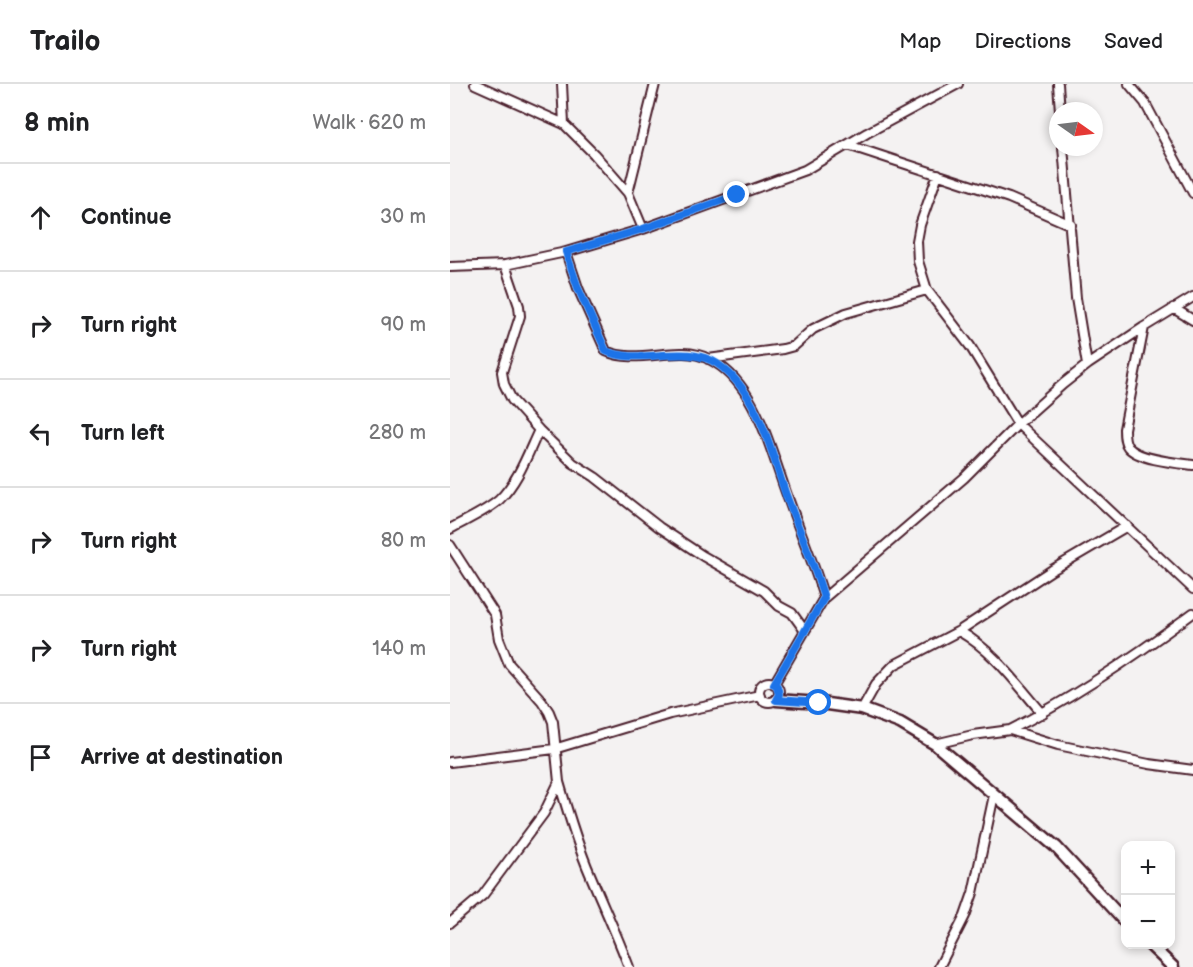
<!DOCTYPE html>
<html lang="en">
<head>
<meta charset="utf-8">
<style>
  body { margin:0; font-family:"Balsamiq Sans",sans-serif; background:#f6f6f6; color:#202124 }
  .controls { position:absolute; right:18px; bottom:18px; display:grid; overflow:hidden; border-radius:12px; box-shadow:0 3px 9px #0003 }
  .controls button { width:54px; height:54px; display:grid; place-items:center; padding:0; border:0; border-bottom:2px solid #e0e0e0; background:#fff; color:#202124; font:30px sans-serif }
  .compass { position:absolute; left:599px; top:18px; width:54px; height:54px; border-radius:50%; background:#fff; box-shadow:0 3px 9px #0003; rotate:104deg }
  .stop { position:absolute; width:18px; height:18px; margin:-14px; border:4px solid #1a73e8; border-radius:50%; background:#fff }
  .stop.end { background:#1a73e8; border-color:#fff; box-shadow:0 2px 6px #0008 }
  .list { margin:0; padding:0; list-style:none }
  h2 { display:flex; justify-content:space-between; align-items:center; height:78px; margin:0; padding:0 24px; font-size:26px }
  h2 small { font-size:20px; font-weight:400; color:#757577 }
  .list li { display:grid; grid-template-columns:39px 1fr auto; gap:18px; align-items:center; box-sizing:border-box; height:108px; padding:0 24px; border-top:2px solid #e0e0e0 }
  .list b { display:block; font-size:22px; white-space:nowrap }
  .list em { font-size:20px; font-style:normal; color:#757577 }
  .icon { flex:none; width:33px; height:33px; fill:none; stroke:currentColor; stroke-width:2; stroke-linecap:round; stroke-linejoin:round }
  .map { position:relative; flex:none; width:743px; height:883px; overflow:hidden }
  header { display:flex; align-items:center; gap:36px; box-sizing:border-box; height:84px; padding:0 30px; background:#fff; border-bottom:2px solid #e0e0e0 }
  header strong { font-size:28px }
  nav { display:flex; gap:33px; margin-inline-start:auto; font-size:21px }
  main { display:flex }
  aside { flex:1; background:#fff }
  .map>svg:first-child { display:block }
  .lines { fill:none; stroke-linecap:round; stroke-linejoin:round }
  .street-casing { stroke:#4a1f2b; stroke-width:12 }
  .secondary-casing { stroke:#4a1f2b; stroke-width:15 }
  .street { stroke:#fff; stroke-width:8 }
  .secondary { stroke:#fff; stroke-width:10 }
  .route { stroke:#1a73e8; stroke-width:8 }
</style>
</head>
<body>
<header>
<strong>Trailo</strong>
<nav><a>Map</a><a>Directions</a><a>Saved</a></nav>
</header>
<main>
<aside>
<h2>8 min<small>Walk · 620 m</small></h2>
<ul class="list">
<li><svg class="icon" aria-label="ahead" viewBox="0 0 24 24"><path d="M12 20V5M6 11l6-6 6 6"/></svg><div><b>Continue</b></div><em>30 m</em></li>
<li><svg class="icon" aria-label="right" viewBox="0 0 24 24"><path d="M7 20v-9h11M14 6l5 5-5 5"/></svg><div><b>Turn right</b></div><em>90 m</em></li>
<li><svg class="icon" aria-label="left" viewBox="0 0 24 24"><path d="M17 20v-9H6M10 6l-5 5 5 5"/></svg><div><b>Turn left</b></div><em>280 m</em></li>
<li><svg class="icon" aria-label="right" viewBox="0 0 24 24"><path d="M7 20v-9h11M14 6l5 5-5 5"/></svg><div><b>Turn right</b></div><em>80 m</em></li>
<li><svg class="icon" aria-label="right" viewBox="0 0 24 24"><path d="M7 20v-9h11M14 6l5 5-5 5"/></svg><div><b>Turn right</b></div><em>140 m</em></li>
<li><svg class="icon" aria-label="arrive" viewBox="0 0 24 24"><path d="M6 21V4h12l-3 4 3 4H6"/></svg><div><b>Arrive at destination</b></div></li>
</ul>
</aside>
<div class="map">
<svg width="743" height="883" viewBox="0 0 743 883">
  <rect width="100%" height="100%" fill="#f4f2f2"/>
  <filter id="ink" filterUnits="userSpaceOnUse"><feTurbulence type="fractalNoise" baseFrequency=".0167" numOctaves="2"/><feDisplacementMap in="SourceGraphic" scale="12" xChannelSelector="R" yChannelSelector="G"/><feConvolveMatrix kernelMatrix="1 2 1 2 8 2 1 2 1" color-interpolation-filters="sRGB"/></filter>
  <g filter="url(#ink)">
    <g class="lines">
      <g class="street-casing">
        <path id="street" d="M25,0l89,40 30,30 34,39 15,36
          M112,0l2,40
          M608,0l2,27
          M679,0l16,19 48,90
          M398,61l161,53 62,27
          M613,63l13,151 11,67
          M488,90l-18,51 -3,16 1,20 9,29 43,56 48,78 175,165
          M178,109l27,-109
          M116,168l12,36 28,63c32,15 71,-8 103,8 16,8 30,23 39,38 18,30 27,65 39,98 12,35 27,68 37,103
          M0,183l55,-2
          M723,224l20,12
          M694,243l-20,102c0,6 0,13 4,18 11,13 49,16 65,18
          M258,275l75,-10 11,-3 19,-17 33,-16 81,-23
          M0,445c16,-9 35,-17 49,-29 19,-18 29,-47 40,-70
          M0,461l45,70 4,24 10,25 33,37 7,11 4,10 6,60 -15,31 -61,82 -33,28
          M355,547l-13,-18 -13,-7 -15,-15 -61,-35 -44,-29 -64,-50 -22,-14 -34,-33 -27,-30 -8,-16 -2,-12 18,-56 -1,-10 -14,-41 61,-13 77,-23 162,-59 62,-37 91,-49
          M509,547c35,20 58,53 84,83
          M309 608a10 10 0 1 1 20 0a10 10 0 1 1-20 0Z
          M324,600l50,-86 140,-120 54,-54 45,-40 24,-19 57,-38 49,-30
          M412,625l14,-25 18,-19 65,-34 93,-61 75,-44
          M560,646c64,-32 125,-74 183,-117
          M485,660l38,-9 37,-5 48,15 91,19 44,6
          M0,678l104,-13 116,-35 90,-19
          M109,698c9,31 18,62 31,92 13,31 27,61 39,93
          M489,883l26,-51 8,-23 21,-98"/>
      </g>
      <g class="secondary-casing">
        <path id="secondary" d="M326,616l44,3 42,6 38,14 35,21 121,103 70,76
          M699,860l24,23"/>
      </g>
      <use href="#street" class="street"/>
      <use href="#secondary" class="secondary"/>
    </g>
  </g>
  <g class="lines" filter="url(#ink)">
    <path class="route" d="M287,111l-94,34 -77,23 12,36 28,63c29,13 67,-3 99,7 17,5 34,24 43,39 18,30 27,65 38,98 13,35 28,68 38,103l-50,86 3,2 2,8 -3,6 43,3"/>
  </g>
</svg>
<div class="controls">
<button>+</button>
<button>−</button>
</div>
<svg class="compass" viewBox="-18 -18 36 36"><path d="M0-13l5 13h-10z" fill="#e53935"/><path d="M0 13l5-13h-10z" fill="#757577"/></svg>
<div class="stop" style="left:369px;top:619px"></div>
<div class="stop end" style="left:287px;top:111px"></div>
</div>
</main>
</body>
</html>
